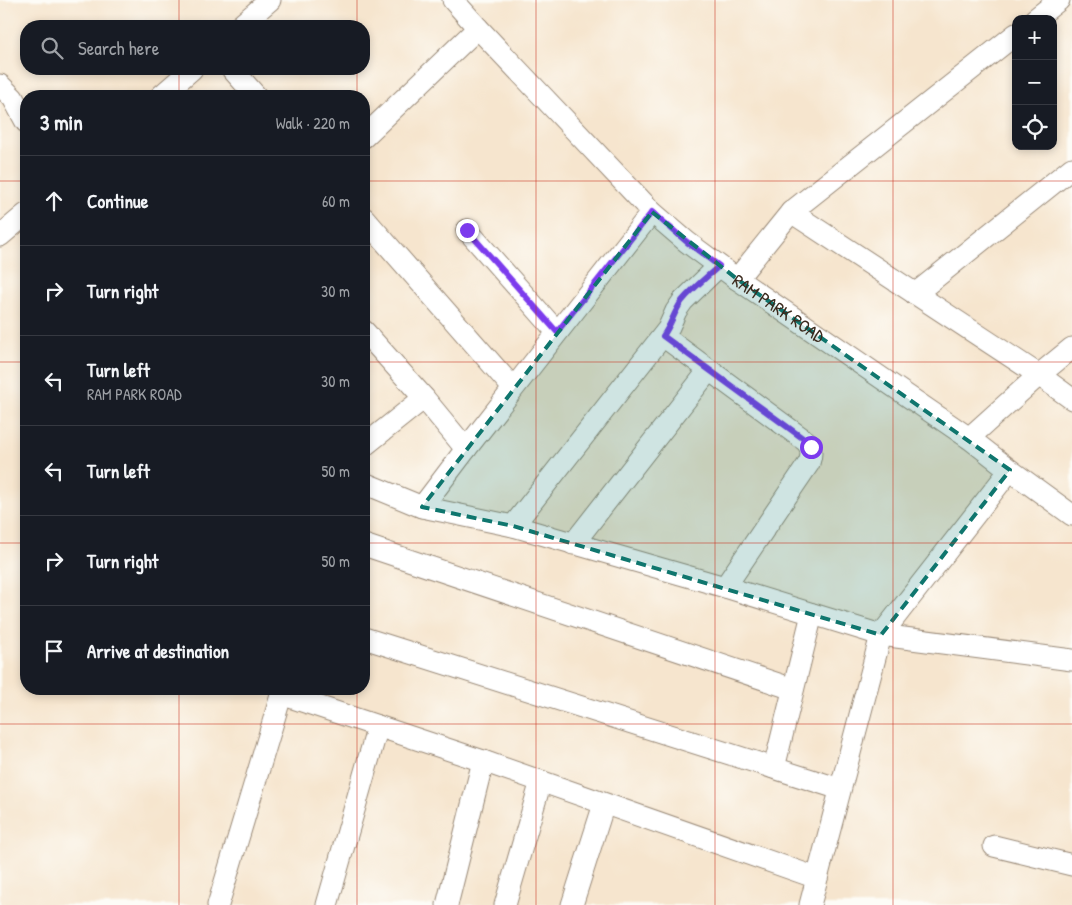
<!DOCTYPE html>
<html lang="en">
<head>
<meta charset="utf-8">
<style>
  body { margin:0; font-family:"Patrick Hand",sans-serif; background:#20242c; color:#f1f3f6 }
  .controls { position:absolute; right:15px; top:15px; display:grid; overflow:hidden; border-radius:10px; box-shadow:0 2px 8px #0003 }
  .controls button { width:45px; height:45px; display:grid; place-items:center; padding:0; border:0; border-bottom:1px solid #363941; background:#171b24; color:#f1f3f6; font:25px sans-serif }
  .stop { position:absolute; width:15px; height:15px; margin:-11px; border:4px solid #7c3aed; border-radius:50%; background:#fff }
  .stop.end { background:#7c3aed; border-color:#fff; box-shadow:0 1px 5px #0008 }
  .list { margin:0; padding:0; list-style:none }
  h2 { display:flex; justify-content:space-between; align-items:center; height:65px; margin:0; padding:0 20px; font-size:21px }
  h2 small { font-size:16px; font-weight:400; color:#9ea1a6 }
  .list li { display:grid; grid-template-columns:32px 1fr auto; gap:15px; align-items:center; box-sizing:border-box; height:90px; padding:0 20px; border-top:1px solid #363941 }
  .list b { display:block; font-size:19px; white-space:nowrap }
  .list p { margin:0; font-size:16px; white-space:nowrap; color:#9ea1a6 }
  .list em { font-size:16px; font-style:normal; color:#9ea1a6 }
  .icon { flex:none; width:28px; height:28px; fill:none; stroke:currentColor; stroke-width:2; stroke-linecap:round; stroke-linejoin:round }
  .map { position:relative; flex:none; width:1072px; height:905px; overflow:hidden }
  .search { position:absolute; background:#171b24; box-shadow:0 2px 8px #0003; left:20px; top:20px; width:350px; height:55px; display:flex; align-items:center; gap:12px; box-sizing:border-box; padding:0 18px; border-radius:20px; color:#9ea1a6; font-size:19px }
  .panel { position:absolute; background:#171b24; box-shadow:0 2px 8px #0003; left:20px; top:90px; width:350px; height:605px; border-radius:20px }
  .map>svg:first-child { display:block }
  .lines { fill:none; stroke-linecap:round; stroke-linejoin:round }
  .minor-casing { stroke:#988876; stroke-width:23 }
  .minor { stroke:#fff; stroke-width:21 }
  .route { stroke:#7c3aed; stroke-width:6 }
  .marked { fill:#0f766e; fill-opacity:0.2; stroke:#0f766e; stroke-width:4; stroke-dasharray:10 6; stroke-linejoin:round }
  .grid { fill:none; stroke:#c8321e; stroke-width:1; stroke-opacity:0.55 }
  .labels { text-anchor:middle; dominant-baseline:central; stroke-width:4; stroke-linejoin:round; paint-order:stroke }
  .street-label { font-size:18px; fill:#3b2a1e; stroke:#fdfcf7 }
</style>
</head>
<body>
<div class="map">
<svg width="1072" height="905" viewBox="0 0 1072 905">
  <rect width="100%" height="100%" fill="#fdfcf7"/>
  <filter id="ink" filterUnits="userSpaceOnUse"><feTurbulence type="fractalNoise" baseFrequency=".02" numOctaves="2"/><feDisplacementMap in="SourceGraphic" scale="10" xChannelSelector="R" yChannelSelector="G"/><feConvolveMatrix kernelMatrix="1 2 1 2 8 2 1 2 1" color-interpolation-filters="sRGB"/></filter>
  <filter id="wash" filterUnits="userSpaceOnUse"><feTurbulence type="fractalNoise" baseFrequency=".0096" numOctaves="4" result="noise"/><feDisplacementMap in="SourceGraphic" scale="20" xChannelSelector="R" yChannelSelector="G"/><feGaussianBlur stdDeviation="1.12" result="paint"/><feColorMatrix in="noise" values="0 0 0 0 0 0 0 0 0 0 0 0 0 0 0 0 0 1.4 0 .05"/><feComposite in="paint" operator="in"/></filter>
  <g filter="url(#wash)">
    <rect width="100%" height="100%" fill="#f6e5ce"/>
  </g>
  <g filter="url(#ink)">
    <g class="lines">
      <g class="minor-casing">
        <g id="minor">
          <path id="s1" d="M453,0l25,28 174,184 35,30 50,37 232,159 41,32 62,45"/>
          <path d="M1035,19l24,-19"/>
          <path d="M240,26l30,-26"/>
          <path d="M232,69l24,27"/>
          <path d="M0,85l13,13 13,24"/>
          <path d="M161,96l31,-27"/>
          <path d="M364,137l114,-109"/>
          <path d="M791,212l248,163 33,24"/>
          <path d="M364,218l149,170"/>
          <path d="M467,230l90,102"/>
          <path d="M0,236l26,-22"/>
          <path d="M737,279l54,-67 225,-178"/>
          <path d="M915,294l157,-126"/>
          <path d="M364,331l60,67 42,51"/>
          <path d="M663,336l144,106c5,8 5,12 2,21l-84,124"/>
          <path d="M969,438l70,-63 33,-27"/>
          <path d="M364,446l60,-48"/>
          <path d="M364,483l58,24 91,19 212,61 156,48 191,25"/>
          <path d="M422,507l44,-58 186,-237"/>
          <path d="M513,526l155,-197 8,-18 7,-10 36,-35"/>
          <path d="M573,544l136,-174"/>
          <path d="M364,545l429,144"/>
          <path d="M364,638l476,151"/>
          <path d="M281,694l202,67 334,117"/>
          <path d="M774,768l38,-154"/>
          <path d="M994,846l78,19"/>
          <path d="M218,905l65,-216"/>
          <path d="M327,905l51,-179"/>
          <path d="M447,905l36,-144"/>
          <path d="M505,905l36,-124"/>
          <path d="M572,905l32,-101"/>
          <path d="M810,905l71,-270 129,-165"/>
        </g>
      </g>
      <use href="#minor" class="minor"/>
    </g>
  </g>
  <g class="lines" filter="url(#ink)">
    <path class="route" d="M467,230l90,102 95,-120 35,30 32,24c-12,11 -26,22 -37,35 -8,11 -11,24 -19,35l145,106 3,5"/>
  </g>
  <path class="marked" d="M652,212l85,67 273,191 -129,165 -368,-109 -91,-19z"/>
  <path class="grid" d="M179,0v26M357,0v26M536,0v905M715,0v905M893,0v905M179,69v27M357,69v27M0,181h26M364,181h708M0,362h26M364,362h708M0,543h26M364,543h708M179,689v216M357,689v216M0,724h1072"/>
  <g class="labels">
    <g class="street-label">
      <text stroke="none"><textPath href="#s1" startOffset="450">RAM PARK ROAD</textPath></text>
    </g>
  </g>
</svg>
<div class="controls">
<button>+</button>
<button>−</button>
<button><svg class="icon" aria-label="locate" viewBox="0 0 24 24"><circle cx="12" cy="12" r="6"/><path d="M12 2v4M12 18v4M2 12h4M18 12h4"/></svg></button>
</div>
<div class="stop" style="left:811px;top:447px"></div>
<div class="stop end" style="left:467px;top:230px"></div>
<div class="search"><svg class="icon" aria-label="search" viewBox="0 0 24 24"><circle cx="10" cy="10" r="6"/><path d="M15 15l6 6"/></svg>Search here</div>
<section class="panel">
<h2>3 min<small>Walk · 220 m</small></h2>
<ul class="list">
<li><svg class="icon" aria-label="ahead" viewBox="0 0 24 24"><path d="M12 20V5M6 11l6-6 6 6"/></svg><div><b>Continue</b></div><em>60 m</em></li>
<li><svg class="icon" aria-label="right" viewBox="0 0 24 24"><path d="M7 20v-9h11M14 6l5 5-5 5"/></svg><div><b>Turn right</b></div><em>30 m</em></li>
<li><svg class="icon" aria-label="left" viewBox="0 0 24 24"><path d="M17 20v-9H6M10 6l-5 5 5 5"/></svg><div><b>Turn left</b><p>RAM PARK ROAD</p></div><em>30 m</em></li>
<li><svg class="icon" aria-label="left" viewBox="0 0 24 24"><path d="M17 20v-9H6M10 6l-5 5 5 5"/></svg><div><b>Turn left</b></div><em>50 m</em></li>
<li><svg class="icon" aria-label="right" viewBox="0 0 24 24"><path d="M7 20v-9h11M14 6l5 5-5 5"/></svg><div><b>Turn right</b></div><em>50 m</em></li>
<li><svg class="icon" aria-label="arrive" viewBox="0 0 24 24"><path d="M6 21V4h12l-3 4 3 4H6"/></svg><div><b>Arrive at destination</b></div></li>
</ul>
</section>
</div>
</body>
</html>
